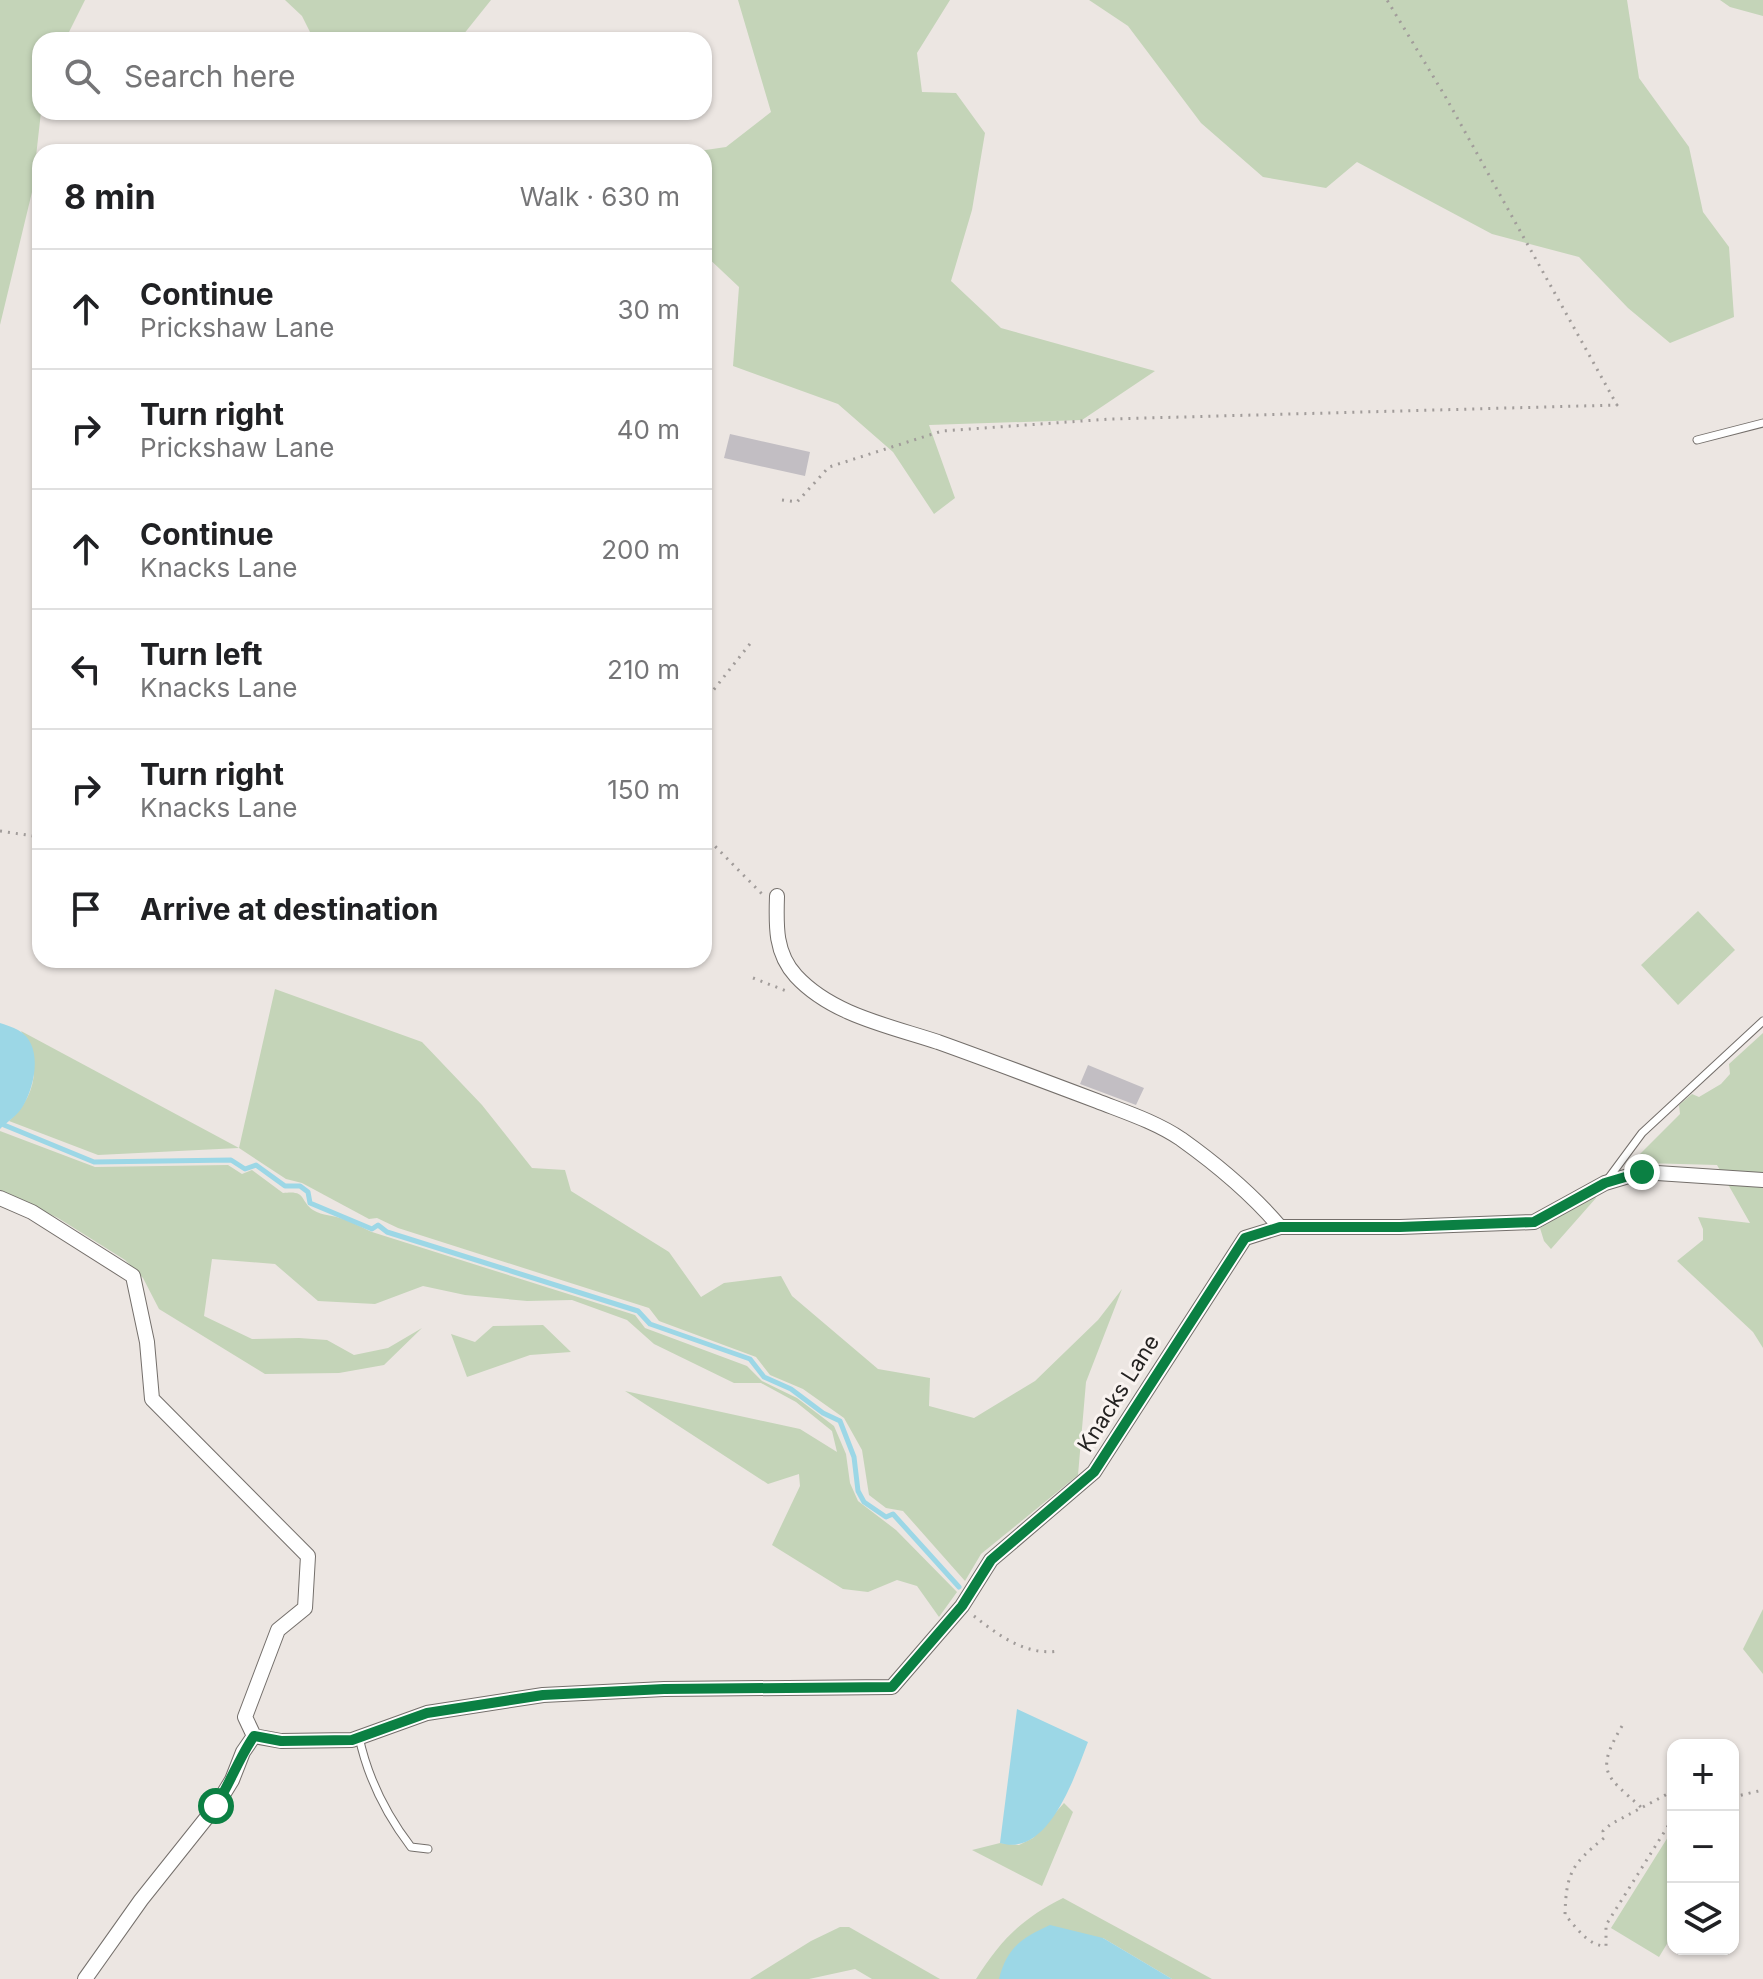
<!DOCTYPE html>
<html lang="en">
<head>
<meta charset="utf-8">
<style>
  body { margin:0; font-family:Inter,sans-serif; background:#f2f2f2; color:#202124 }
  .controls { position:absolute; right:24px; bottom:24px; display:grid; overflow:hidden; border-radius:16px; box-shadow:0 2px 6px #0004 }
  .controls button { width:72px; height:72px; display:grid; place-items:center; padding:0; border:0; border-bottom:2px solid #e0e0e0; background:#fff; color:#202124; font:40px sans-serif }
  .stop { position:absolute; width:24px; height:24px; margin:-18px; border:6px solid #0b8043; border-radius:50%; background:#fff }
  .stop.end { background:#0b8043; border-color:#fff; box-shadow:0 2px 8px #0008 }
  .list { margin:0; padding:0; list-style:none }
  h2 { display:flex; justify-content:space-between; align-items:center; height:104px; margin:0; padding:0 32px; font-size:34px }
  h2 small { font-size:26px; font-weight:400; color:#757577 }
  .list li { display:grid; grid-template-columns:52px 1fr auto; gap:24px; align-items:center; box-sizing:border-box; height:120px; padding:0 32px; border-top:2px solid #e0e0e0 }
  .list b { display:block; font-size:30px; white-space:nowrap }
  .list p { margin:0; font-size:26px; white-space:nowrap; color:#757577 }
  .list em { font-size:26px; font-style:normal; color:#757577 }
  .icon { flex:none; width:44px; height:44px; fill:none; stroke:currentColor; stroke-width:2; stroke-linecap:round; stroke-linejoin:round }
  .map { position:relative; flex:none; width:1763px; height:1979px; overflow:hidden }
  .search { position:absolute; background:#fff; box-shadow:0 2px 6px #0004; left:32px; top:32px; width:680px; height:88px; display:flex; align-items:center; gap:20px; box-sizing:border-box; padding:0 28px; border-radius:24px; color:#757577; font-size:30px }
  .panel { position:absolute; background:#fff; box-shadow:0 2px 6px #0004; left:32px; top:144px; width:680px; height:824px; border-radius:24px }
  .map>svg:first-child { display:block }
  .green { fill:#c4d4b8 }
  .water { fill:#9cd7e6 }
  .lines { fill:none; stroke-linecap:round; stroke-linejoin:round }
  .stream { stroke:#9cd7e6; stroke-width:5 }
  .building { fill:#c2bec3 }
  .service-casing { stroke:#746f6b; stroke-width:9 }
  .minor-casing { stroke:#746f6b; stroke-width:16 }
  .path { stroke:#a19c9a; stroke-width:3; stroke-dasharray:2 6; stroke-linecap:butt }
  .service { stroke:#fff; stroke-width:7 }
  .minor { stroke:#fff; stroke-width:14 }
  .route { stroke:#0b8043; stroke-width:10 }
  .labels { text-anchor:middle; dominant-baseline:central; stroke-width:6; stroke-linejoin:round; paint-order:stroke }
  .street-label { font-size:22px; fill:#242221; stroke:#f9f3f0 }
</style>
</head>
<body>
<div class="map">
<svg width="1763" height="1979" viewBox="0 0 1763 1979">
  <rect width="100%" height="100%" fill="#ece6e2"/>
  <path class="green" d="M0,0h85l-20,40h-25l1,72 -9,80 -32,133z
    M285,0h206l-32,40h-145l-12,-24z
    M738,0h212l-33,53 5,39 34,1 29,40 -13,77 -21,71 50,47 154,43 -73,49 -153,5 26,73 -21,16 -41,-62 -55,-48 -105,-38 6,-79 -35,-33v-102h-12l34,-5 45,-35z
    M1089,0h538l12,78 50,69 14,65 26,35 5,70 -64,26 -42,-35 -49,-51 -87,-23 -135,-72 -31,26 -63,-11 -62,-54 -73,-97z
    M1720,0h43v16l-33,-9z
    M1698,911l37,39 -57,55 -37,-40z
    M275,989l147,53 60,63 50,63 33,2 6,21 98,61 32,45 23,-14 57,-7 11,20 86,73 52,9 -1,28 45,12 61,-37 63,-61 24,-31 -36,93 -8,93 -97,79 -16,27 -62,-70 -17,-3 -17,-13 -7,-45 -18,-32 -41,-29 -33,-14 -14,-18 -97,-36 -10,-13 -251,-80 -21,-10 -8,1 -67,-36 -16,-4 -47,-31 -141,7 -89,-34c28,-26 33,-57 12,-90l218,117z
    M1763,1033v315l-10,-16 -76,-71 26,-21v-11l-5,-12 52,6 -33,-58 -74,-2 -7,-5 44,-44 -1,-9 13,-11 7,3 22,-13 9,-10 -1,-10z
    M0,1131l95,36 133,-2 14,9 10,-4 31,23c24,-3 16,7 30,17 10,6 20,5 30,9 10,3 20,9 29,13l263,83 10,13 102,38 15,15 35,17 37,28 12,28 4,29 8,18 38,29 61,62 -18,25 -22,-31 -20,-6 -29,12 -25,-3 -71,-44 28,-59 -1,-12 -31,10 -143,-93 175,38 37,23 -5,-21 -36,-29 -35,-19h-27l-80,-39 -27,-24 -55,-20 -45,1 -62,-6 -42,-9 -48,18 -57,-3 -43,-37 -63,-5 -8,57 48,23 47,-1 28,2 27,15 34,-7 34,-20 -38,37 -45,8 -74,1 -106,-65 -16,-31 -18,-18 -67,-42 -58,-28z
    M1594,1194l2,4 -45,51 -7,-8 -4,-13z
    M543,1325l28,27 -41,3 -63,22 -16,-43 24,8 18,-16z
    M1763,1609v65l-20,-25z
    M1064,1803l9,9 -31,74 -70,-36 28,-7 19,2 14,-7z
    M1673,1829v105l-14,23 -48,-29z
    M1063,1898l149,81h-40l-69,-41 -104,41h-23c26,-40 44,-59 87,-81z
    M840,1927h9l91,52h-68l-17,-10 -46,10h-59l61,-38z"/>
  <path class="water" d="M0,1023c6,2 13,4 18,7 26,14 17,56 5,76 -5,9 -16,16 -23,23z
    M1017,1709l71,33c-13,33 -39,116 -88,101z
    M1050,1925l53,13 69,41h-173c8,-32 23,-41 51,-54z"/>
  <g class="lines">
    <path class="stream" d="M4,1125l90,37 137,-2 14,9 11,-4 29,21h15l8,6 2,11 62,26 6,-4 9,7 251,79 12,13 100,35 14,18 27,12 32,24 17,8 14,36 4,34 6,11 22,15 7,-3 66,73"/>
  </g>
  <path class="building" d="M730,434l80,18 -5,24 -81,-18z
    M1088,1065l56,23 -8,17 -56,-21z"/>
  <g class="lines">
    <g class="service-casing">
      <path id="service" d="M1697,440l66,-17
        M1608,1179l34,-46 121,-112
        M359,1737c9,42 26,76 52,110l17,2"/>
    </g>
    <g class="minor-casing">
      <path id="minor" d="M777,896c-1,30 -2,57 19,80 36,39 94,50 142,66 53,19 106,39 159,59 28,11 59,21 84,38 35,25 71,55 99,88
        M0,1198l32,14 101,64 14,66 5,57 156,157 -3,52 -27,22 -33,87 9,19
        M254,1736l27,5 71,-1 75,-27 116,-18 121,-6 228,-2 70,-81 29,-46 103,-88 151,-234 35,-11h120l134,-5 71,-39 37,-11 121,8
        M85,1979l56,-79 75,-94 16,-26 11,-28 11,-16"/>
    </g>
    <path class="path" d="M782,500l15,2 32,-35 113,-36 168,-12 507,-14 -172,-309 -58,-96
      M704,702l49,-62
      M0,831l40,6
      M704,835l59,60
      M753,978l36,14
      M974,1616c24,19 52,40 84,35
      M1622,1726c-27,46 -17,49 20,82
      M1673,1791l-62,33 -8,7 1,7c-32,26 -38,35 -39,77 12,13 23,31 41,31v-21l67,-107
      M1733,1797l30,-7"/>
    <use href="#service" class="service"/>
    <use href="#minor" class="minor"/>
  </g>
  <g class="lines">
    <path class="route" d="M216,1806c14,-23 23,-48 38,-70l27,5 71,-1 75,-27 116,-18 121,-6 228,-2 70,-81 29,-46 103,-88 151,-234 35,-11h120l134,-5 71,-39 37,-11"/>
  </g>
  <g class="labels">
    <g class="street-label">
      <text transform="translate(1118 1393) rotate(-58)">Knacks Lane</text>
    </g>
  </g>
</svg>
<div class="controls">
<button>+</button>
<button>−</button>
<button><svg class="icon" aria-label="layers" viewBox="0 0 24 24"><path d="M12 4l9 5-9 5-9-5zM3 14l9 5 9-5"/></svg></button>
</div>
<div class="stop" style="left:216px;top:1806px"></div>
<div class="stop end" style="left:1642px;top:1172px"></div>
<div class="search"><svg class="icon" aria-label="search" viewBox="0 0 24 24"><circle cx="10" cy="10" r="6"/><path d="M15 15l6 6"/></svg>Search here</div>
<section class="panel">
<h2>8 min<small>Walk · 630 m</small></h2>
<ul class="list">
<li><svg class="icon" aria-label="ahead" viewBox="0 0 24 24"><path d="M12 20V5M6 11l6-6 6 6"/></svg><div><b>Continue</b><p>Prickshaw Lane</p></div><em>30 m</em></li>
<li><svg class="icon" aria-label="right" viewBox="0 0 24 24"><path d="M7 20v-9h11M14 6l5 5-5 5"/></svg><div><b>Turn right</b><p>Prickshaw Lane</p></div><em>40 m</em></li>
<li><svg class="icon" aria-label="ahead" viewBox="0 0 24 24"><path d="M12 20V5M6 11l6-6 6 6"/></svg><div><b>Continue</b><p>Knacks Lane</p></div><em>200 m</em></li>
<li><svg class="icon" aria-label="left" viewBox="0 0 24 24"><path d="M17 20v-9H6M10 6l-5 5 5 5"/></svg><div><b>Turn left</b><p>Knacks Lane</p></div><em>210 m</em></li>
<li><svg class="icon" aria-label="right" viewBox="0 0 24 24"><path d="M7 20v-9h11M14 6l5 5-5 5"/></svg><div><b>Turn right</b><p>Knacks Lane</p></div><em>150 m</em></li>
<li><svg class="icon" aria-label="arrive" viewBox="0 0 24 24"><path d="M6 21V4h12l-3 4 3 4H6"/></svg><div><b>Arrive at destination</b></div></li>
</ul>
</section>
</div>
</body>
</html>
